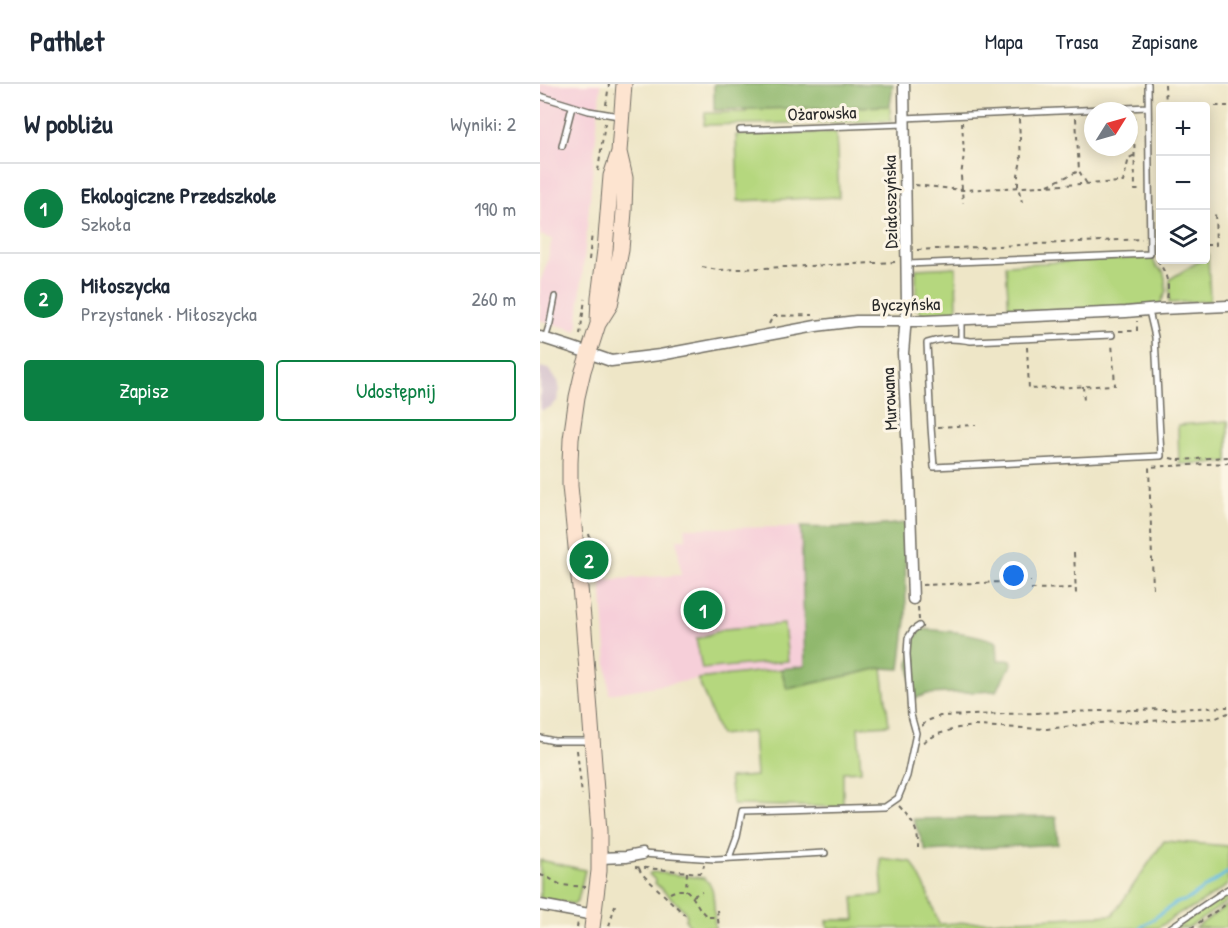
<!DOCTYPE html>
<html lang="pl">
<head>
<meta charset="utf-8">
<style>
  body { margin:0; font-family:"Patrick Hand",sans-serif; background:#f6f6f7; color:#1f2937 }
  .controls { position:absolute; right:18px; top:18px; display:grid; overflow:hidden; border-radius:6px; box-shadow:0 3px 15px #0003 }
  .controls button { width:54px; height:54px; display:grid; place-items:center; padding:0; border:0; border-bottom:2px solid #e0e1e3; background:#fff; color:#1f2937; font:30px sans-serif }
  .compass { position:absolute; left:544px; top:18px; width:54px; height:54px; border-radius:50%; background:#fff; box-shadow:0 3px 15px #0003; rotate:53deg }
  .you { position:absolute; left:474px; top:492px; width:21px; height:21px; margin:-15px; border:4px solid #fff; border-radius:50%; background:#1a73e8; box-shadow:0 0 0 9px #1a73e833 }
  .badge { display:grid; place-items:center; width:39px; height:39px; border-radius:50%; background:#0b8043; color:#fff; font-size:20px; font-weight:700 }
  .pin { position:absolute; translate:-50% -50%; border:3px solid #fff; box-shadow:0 2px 6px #0006 }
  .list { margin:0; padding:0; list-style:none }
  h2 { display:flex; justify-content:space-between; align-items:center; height:78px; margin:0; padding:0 24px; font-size:26px }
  h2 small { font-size:20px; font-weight:400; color:#747a83 }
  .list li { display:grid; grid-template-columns:39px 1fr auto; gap:18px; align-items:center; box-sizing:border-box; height:90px; padding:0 24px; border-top:2px solid #e0e1e3 }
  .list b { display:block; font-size:22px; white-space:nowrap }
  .list p { margin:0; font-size:20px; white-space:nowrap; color:#747a83 }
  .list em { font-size:20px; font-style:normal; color:#747a83 }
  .actions { display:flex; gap:12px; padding:18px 24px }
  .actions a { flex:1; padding:14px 0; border:2px solid #0b8043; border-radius:6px; text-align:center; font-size:21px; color:#0b8043 }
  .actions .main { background:#0b8043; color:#fff }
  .icon { flex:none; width:33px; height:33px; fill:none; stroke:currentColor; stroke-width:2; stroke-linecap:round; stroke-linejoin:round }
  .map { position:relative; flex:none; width:688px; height:844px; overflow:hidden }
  header { display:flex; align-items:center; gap:36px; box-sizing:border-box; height:84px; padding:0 30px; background:#fff; border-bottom:2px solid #e0e1e3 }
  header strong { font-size:28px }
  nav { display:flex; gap:33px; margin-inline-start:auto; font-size:21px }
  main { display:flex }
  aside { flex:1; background:#fff }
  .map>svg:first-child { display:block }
  .built { fill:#f6cfd9 }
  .industrial { fill:#d1bdcb }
  .green { fill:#b5d77e; stroke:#708154; stroke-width:1.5 }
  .forest { fill:#90b86d; stroke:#5e724c; stroke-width:1.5 }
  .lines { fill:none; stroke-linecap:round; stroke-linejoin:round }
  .stream { stroke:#68bde5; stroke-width:3 }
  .lane-casing { stroke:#6f6c62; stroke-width:8 }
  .street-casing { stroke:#6f6c62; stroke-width:13 }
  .secondary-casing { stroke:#6f6c62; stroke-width:17 }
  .path { stroke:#6f6c62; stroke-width:2; stroke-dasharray:4.5 4.5; stroke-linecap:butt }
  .lane { stroke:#fff; stroke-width:5 }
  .street { stroke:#fff; stroke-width:10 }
  .secondary { stroke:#fde4d0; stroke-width:15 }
  .labels { text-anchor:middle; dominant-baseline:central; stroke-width:6; stroke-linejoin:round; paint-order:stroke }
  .street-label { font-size:18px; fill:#2b2b2b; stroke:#fcf5e5 }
</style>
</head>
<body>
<header>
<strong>Pathlet</strong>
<nav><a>Mapa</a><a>Trasa</a><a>Zapisane</a></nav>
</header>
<main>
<aside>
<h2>W pobliżu<small>Wyniki: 2</small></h2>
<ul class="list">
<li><span class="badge">1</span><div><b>Ekologiczne Przedszkole</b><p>Szkoła</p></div><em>190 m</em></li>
<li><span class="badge">2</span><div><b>Miłoszycka</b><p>Przystanek · Miłoszycka</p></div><em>260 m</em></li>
</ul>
<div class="actions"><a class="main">Zapisz</a><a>Udostępnij</a></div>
</aside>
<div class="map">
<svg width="688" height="844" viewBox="0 0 688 844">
  <rect width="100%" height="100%" fill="#fcf5e5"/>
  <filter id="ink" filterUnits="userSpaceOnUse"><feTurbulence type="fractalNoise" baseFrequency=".0167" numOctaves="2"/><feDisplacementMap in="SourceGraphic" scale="12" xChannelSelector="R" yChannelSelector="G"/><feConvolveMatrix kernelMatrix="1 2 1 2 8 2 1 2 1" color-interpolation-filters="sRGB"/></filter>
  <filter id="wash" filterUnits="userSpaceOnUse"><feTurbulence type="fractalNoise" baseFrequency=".008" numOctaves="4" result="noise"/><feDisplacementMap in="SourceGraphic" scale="24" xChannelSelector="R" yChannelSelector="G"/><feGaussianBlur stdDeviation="1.35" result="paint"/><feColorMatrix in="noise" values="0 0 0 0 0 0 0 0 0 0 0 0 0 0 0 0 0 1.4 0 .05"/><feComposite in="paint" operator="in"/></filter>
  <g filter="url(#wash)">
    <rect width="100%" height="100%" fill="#eee6c7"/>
    <path class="built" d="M0,0h61l-24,247 -37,-11v-38l7,-19 5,-24 -12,-4z
      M261,443l4,139 -107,13 -89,15 -8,-114 80,-5 -4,-36h9l-1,-11z"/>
    <path class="industrial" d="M0,283l8,2 10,12 2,9 -3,11 -6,6 -11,4z"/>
    <path class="green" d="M350,22l1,15 -187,4 1,-12 41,-1 1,-3z
      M296,48l3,65 -101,4 -2,-66z
      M668,171l2,46 -41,2 1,-24 31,-19h5v-4z
      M612,173l4,9 7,5 2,7 1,13 -6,13 -34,3 -117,5 -3,-47z
      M416,183l1,47 -33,2 -8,-8v-39z
      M688,337v41l-49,2 -1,-39z
      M244,540l4,37 -86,8 -6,-30 28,-10z
      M342,584l7,57 -31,2 3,44 -18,1v35l-110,-2 -4,-27 27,-2 -3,-44 -33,3 -22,-56 83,-10 6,20z
      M624,757l64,5v39l-35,23 -12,4 -23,16h-330l-1,-8h28l-2,-23 30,-2 -3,-37 32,4 14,27 13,35 174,-9z
      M0,776l45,10 -7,30 -5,4 -33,-6z
      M112,788l52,6c3,3 5,4 7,8 4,8 3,32 4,42h-23c-4,-4 -8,-7 -5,-12l-3,-6 -29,-27 1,-2 -7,-7z
      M688,808v9l-40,27h-13z
      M688,821v23h-33z"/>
    <path class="forest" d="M174,0h179l-3,22 -176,4z
      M365,439l1,97 -6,49 -19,-1 -94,21 -6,-20 24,-3 -4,-139c35,2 69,0 104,-4z
      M381,545c25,2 52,3 76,13l1,18h13l1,4 -16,27 -70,3 -12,5 -5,-35 6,-27z
      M516,733l2,27 -132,7 -13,-32z"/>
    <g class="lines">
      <path class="stream" d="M600,844l36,-25 11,-3 41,-28"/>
    </g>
  </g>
  <g filter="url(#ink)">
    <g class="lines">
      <g class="lane-casing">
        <path id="lane" d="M0,12l49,15 30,5
          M364,34l244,-11
          M200,46l165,-6
          M22,62l10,-39
          M367,180l243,-10 -2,-170
          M421,236v19
          M572,251l-141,6c-17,-3 -29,-3 -44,2l4,84 3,40 227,-11 -6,-119 -6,-26
          M5,255l5,-16 5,-26
          M0,654l14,3h36
          M102,770l73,5 110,-6
          M189,774l8,-22 5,-25 143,-4 13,-9 9,-22 9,-43 -5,-18 -4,-61 1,-16 5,-8 6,-4
          M630,844l58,-39"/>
      </g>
      <g class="street-casing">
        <path id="street" d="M364,0l3,221 -4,48 6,123 4,123
          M0,253l31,10 40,14 49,-6 156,-29 40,-5h68l202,-9 34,-3 68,-3
          M59,774l27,-1 16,-3
          M0,821l54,10"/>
      </g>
      <g class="secondary-casing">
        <path id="secondary" d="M58,237l1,-24 6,-47 6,-74 8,-24
          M52,844l7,-57v-40l-16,-213 -13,-132v-23l1,-24 6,-42 6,-26 15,-47 12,-19 11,-55 3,-39 1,-33 -6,-26 5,-68"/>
      </g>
      <path class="path" d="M625,0l1,22
        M66,21l3,-21
        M675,22h13
        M594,33l1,73h8
        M536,34l3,53 8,13
        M479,35l2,41 -3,15v12l4,15
        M422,38l2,32 -3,22 2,27
        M58,87l7,-48
        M375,101l48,5 160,-8 6,-24 6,-3
        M508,101l31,-14
        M666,161h10l-1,-35
        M377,166l225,-11
        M49,176l3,-27
        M617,176c9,12 13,23 10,39
        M162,183l16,3 179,-8
        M229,240l4,-8 40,-1
        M579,247h18v-10
        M40,251l5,-36
        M487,263l2,42 86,-4 -3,-42
        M543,302l1,16
        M398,343l37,-2v-1
        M630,374l8,2 50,-3
        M49,450l2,8 2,37
        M534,469l2,41
        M382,501l109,-4
        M491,505l44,-1
        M613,505l-4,-122 79,-4
        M378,523l1,13
        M382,642l5,-5 13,-5 288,-9
        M383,658l15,-8 20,-6 17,-2 72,3 52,-6 117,-5 12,-5
        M37,666l5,45
        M359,722c12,13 20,23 19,42
        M95,783l65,6 2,-1 2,-7
        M99,784l2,5 44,42
        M147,788l-1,18c10,8 11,19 22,27h10
        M0,791l7,2 14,8 25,2
        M130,809l7,-3h9
        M153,812l9,-4
        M177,826l2,18
        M69,842l6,-21
        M37,844l1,-7
        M651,844l37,-25"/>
      <use href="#lane" class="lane"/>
      <use href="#street" class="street"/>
      <use href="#secondary" class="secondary"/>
    </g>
  </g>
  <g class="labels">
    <g class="street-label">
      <text transform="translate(282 29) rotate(-2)">Ożarowska</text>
      <text transform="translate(350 118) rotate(-91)">Działoszyńska</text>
      <text transform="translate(366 220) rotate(-1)">Byczyńska</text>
      <text transform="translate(349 315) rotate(-93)">Murowana</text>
    </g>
  </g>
</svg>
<div class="controls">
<button>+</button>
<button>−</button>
<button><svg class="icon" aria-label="layers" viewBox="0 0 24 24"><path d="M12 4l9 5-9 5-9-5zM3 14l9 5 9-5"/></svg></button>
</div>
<svg class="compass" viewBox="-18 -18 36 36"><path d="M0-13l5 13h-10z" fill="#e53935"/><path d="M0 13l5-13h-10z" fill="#747a83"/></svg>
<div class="you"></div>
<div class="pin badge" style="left:163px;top:526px">1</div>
<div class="pin badge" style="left:49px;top:476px">2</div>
</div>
</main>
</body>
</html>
